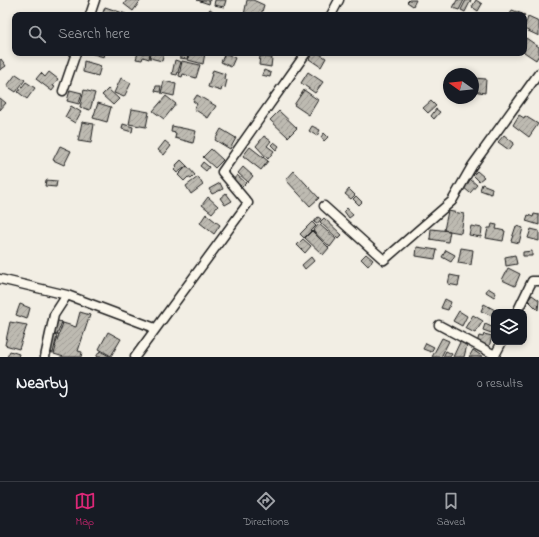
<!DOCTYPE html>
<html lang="en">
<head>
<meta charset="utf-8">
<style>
  body { margin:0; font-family:"Indie Flower",sans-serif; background:#242831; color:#f1f3f6 }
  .controls { position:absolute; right:12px; bottom:12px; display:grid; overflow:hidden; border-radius:8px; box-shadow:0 2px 6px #0003 }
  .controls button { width:36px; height:36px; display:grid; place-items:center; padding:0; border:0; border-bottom:1px solid #363941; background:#171b24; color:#f1f3f6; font:20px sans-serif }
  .compass { position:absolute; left:443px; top:68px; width:36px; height:36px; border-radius:50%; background:#171b24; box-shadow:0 2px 6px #0003; rotate:285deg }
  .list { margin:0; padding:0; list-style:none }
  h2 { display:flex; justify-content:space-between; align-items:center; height:52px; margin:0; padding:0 16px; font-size:17px }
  h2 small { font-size:13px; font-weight:400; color:#9ea1a6 }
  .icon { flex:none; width:22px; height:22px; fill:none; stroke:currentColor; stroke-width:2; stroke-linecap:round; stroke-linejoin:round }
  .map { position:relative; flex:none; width:539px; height:357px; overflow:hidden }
  .search { position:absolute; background:#171b24; box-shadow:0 2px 6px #0003; left:12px; right:12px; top:12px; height:44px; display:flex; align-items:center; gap:10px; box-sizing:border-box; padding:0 14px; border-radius:8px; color:#9ea1a6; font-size:15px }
  .sheet { height:124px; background:#171b24 }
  nav { display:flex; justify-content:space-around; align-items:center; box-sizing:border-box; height:56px; border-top:1px solid #363941; background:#171b24; font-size:11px; color:#9ea1a6 }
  nav a { display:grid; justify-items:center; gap:2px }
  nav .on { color:#db2777 }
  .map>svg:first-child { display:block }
  .building { fill:url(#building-hatch); stroke:#1c1c1c }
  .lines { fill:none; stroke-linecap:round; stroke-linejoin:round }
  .minor-casing { stroke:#1c1c1c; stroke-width:11 }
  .minor { stroke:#fbf7ec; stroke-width:8 }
</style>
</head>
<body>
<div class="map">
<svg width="539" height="357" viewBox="0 0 539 357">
  <defs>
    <pattern id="building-hatch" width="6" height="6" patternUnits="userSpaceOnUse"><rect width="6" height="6" fill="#bdbab1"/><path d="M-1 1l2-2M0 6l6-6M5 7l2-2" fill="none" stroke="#a29f98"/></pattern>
  </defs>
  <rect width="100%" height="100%" fill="#f2eee4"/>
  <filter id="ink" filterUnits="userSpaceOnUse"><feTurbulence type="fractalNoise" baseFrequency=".025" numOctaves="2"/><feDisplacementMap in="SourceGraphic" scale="8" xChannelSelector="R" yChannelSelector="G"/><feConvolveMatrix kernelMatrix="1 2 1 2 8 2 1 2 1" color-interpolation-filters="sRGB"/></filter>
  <g filter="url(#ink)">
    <path class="building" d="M127,0h14l-8,11 -9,-7z
      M197,0h13l-1,4z
      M215,0h11l-2,7 -10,-2z
      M247,0h6l11,5 -3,10h-17z
      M409,0h7l-3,6 -6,-4z
      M457,0h7l-5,10 -6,-2z
      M466,0h5l-6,12 -4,-2z
      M476,0l6,4 -4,7 -6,-4z
      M105,7l21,7v1h-24z
      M210,9l7,5 -1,1h-11z
      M512,10l13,5 -1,2v-2h-14z
      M528,17l11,5v14l-15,-7z
      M526,38l13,9v8l-3,5 -12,-8z
      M90,53h15l-1,4z
      M138,53h12l-1,6 -6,-2 -1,3 -6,-1z
      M151,53h13l-2,8 -12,-3z
      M181,53h8l-2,6 -7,-1z
      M190,53h15l-2,11 -15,-4z
      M225,53l10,5 -4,9 -10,-5z
      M313,53h5l8,5 -5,9 -12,-8z
      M260,56l12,2 -1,9 -12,-2z
      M1,59l5,7 -6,4v-10z
      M175,60l6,2 -4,13 -5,-1z
      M84,61l17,5 -3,10 -15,-4z
      M182,61l18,4 -4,13 -13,-4 -1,3 -3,-1z
      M213,70l12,4 -1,5 3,1 -2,8 -3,-1 -1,4 -13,-4z
      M264,70l7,3 -1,4 -8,-2z
      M49,72l9,7 -5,7 2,1 -3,4 -16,-12 5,-6 4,4z
      M308,72l15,10 -8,11 -14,-10z
      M16,74l9,6 -9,12 -9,-6z
      M121,78l10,5 -7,14 -10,-4z
      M473,78l13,1 -1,14 -12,-2z
      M164,81l12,3 -2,12 -13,-3z
      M26,82l9,6 -8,11 -9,-7z
      M156,86h5l-1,6 -5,-1z
      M108,89l11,10 -6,6 -11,-10z
      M70,90l12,3 -3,11 -12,-3z
      M84,90l11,3 -5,17 -10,-3z
      M304,90l14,10 -9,15 -15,-10z
      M197,95l19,11 -8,12 -14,-9 3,-5 -4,-3z
      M166,96l10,8 -12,15 -11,-8z
      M0,98l6,5 -6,7z
      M431,101l5,5 -8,7 -5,-5z
      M98,103l13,4 -4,15 -14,-4z
      M71,106l10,6 -6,11 -10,-6z
      M132,109l17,3 -3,15 -17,-3z
      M436,109l4,3 -6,7 -3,-3z
      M279,111l18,17 -9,9 -18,-17z
      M519,115l5,3 1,-2 13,8 -9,13 -16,-12z
      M82,122l12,2 -3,19 -13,-2z
      M123,124l10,3 -1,5 -10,-3z
      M172,126l24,5 -3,12 -18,-5 1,-5 -5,-1z
      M312,126l8,4 -3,6 -8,-5z
      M221,129l15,9 -6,11 -15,-9z
      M324,133l4,4 -4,4 -3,-4z
      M504,135l10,8 -5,7 -11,-8z
      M264,136l7,5 -4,5 7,5 -6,8 -12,-13z
      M165,141l6,5 -7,9 -6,-5z
      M274,142l5,4 -3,4 -5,-5z
      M60,146l11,5 -7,14 -11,-5z
      M250,147l18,14 -7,9 -18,-14z
      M211,149l12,11 -8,8 -12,-11z
      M181,160l6,6 -10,7 -3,-3 3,-3 -1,-2z
      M203,162l6,5 -3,4 -6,-5z
      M187,166l8,9 -4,4 -3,-2 -4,4 -6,-6z
      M243,167l10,9 -5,6 -10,-9z
      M294,171l25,27 -9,8 -24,-26z
      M477,171l7,6 -5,4 -6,-6z
      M237,175l9,8 -4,4 -9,-7z
      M198,177l5,8 -12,9 -5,-8z
      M470,179l7,6 -7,8 -7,-6z
      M46,180l11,1 -1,6 -11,-1z
      M220,183l3,6 -11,5 -3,-5z
      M482,184l10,4 -1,6 -11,-4z
      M349,189l6,6 -4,4 -6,-5z
      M226,193l6,8 -7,4 -5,-7z
      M356,196l6,6 -3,3 -6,-6z
      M208,197l10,9 -6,7 -10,-8z
      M347,208l6,7 -4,3 -5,-7z
      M448,211l16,3 -3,19 -17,-3z
      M206,214l14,11 -6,9 -14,-11z
      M534,214l5,1v10l-13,-4 2,-6 5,2z
      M318,217l3,2 -4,5 -3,-2z
      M324,218l18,17 -4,4 -18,-17z
      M312,222l4,4 -12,12 -4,-4z
      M319,224l17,15 -6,8 -17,-16z
      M492,224l5,1 -1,4 9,2 -2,10 -17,-3 2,-10h3z
      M471,226l11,2 -1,9 -12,-2z
      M516,226l7,2 -4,15 -8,-2z
      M431,229l19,2 -2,11 -18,-3z
      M531,229l8,2v10l-11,-3z
      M312,231l17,17 -6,7 -18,-17z
      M303,239l8,7 -6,7 -8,-8z
      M417,247l20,3 -2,9 -19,-3z
      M461,248l12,2 -2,15 -13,-2z
      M446,250l9,5 -4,7 -9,-5z
      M532,251v5h-9v-4z
      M366,254l7,6 -5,6 -7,-7z
      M515,255l2,9 -11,2 -1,-9z
      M311,257l3,4 -9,8 -3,-4z
      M508,268l12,6 -5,12 -13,-6z
      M450,275l10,2 -2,9 -10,-2z
      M488,288l8,5 -2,4 -8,-5z
      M532,295l7,5 -1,10 -10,-10z
      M445,299l6,3 -3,8 -7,-2z
      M20,304l10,4 -3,11 -11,-4z
      M484,304l11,6 -3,6 -11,-5z
      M459,311l8,5 -5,10 -9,-5z
      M80,312l10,3 -12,36 4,1 -1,5h-17l-10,-3 2,-7 -1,-1 8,-23 13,4z
      M473,315l10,6 -8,12 -10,-5z
      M58,321l4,1 -5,13 -4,-1z
      M10,322l17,3 -8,24 -14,-4z
      M485,324l9,4v6l-11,-4z
      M108,332l13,7 -10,17 -12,-7z
      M484,334l8,2 -3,11 -12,-4 2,-7 4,1z
      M53,335l4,1 -4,17 -4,-1z
      M442,338l7,3 -8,16h-9z
      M460,342l7,3 -3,12h-11z
      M426,343l8,4 -3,5 -8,-3z
      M473,350l10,7h-14z
      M10,351l9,3 -1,3h-11z
      M100,351l11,6h-15z
      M446,351l6,3 -2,3h-7z"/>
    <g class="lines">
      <g class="minor-casing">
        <path id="minor" d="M90,15l5,-15
          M331,15l8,-15
          M63,91l13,-38
          M324,206l60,54 68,-59 20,-35 67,-93
          M0,279l67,16 88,33
          M517,312l15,-31h7
          M439,325l56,30
          M45,357l9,-42 13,-20
          M135,357l113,-154 -26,-31 84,-119
          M494,357l8,-15"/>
      </g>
      <use href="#minor" class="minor"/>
    </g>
  </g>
</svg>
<div class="controls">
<button><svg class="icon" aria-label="layers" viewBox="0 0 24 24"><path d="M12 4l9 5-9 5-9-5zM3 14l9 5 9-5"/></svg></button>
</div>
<svg class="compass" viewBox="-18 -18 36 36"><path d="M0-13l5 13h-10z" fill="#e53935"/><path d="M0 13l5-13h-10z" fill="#9ea1a6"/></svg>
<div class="search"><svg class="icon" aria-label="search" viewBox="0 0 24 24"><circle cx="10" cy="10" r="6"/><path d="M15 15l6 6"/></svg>Search here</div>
</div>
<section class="sheet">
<h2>Nearby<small>0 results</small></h2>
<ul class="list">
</ul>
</section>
<nav>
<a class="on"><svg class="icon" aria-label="map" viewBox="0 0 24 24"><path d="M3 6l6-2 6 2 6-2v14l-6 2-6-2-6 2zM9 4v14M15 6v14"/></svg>Map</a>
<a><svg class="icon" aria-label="directions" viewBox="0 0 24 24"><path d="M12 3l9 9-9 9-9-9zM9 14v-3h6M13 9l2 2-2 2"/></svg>Directions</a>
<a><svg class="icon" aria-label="saved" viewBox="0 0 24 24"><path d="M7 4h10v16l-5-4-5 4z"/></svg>Saved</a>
</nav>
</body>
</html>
